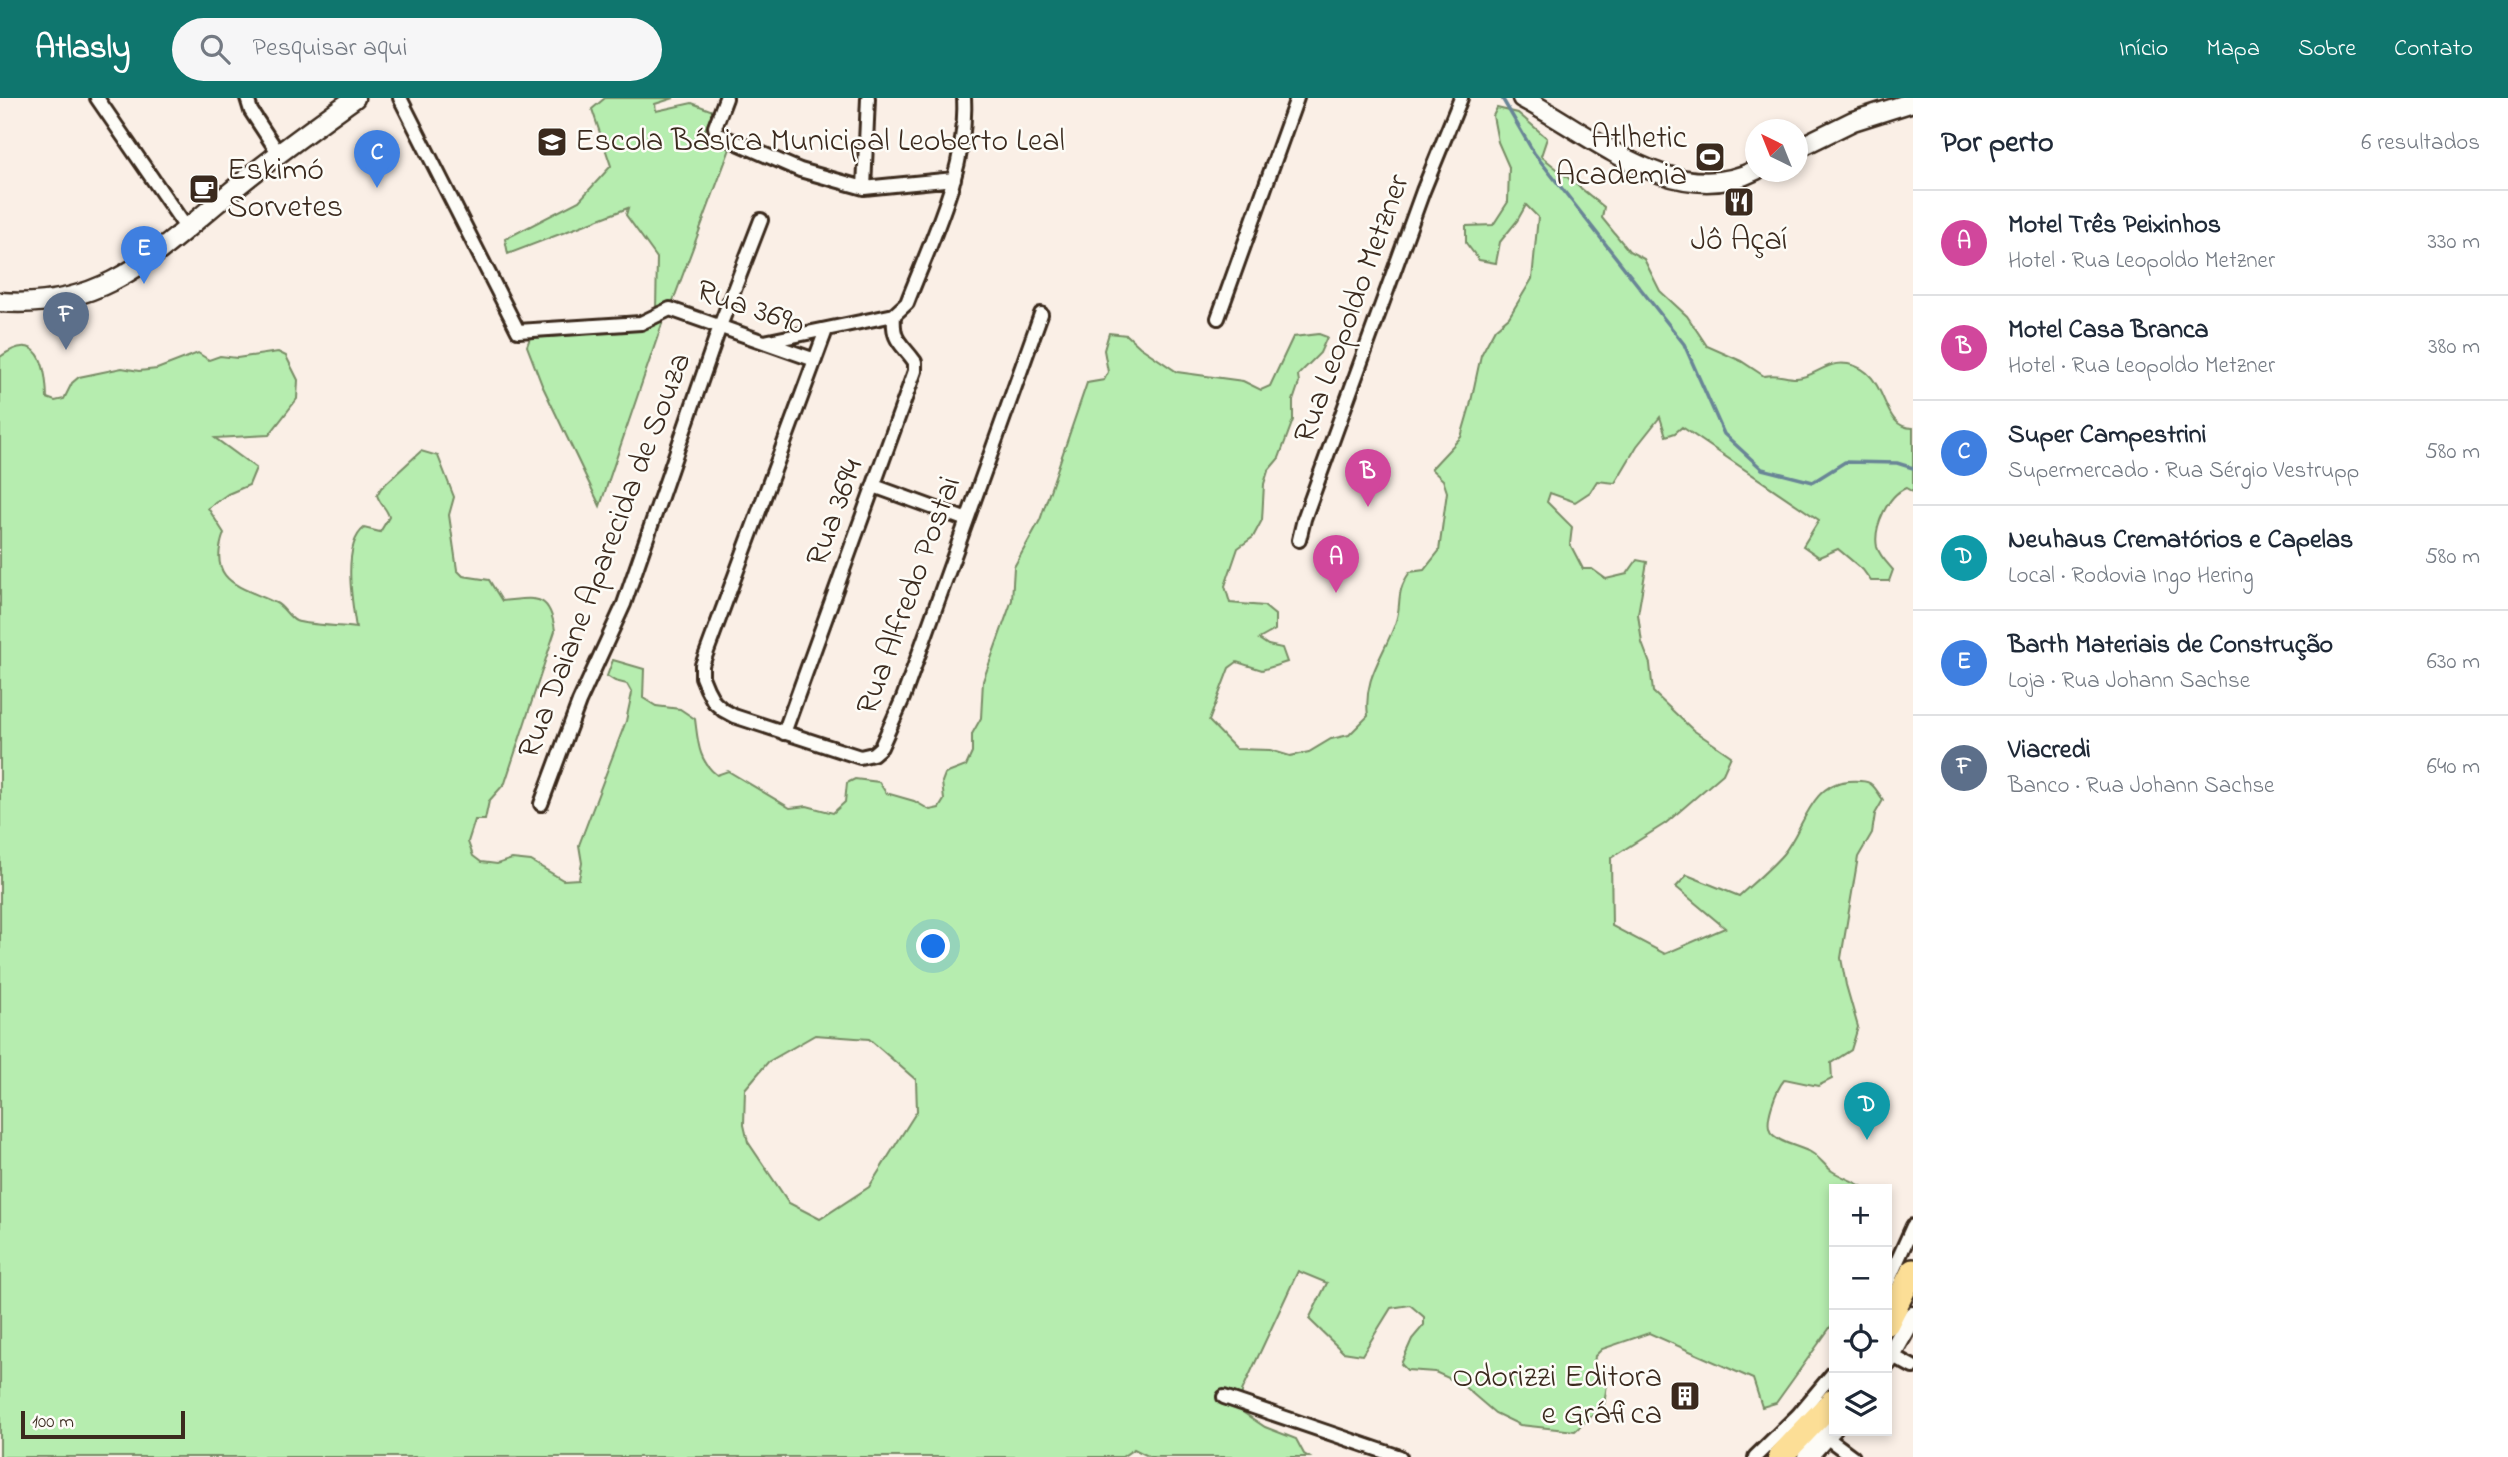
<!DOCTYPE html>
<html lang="pt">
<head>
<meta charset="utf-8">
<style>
  body { margin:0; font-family:"Indie Flower",sans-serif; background:#f6f6f7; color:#1f2937 }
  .controls { position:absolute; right:21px; bottom:21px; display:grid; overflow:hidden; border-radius:0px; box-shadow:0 4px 10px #0003 }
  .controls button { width:63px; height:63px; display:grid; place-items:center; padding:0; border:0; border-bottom:2px solid #e0e1e3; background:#fff; color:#1f2937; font:35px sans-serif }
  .compass { position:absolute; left:1745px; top:21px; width:63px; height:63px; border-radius:50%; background:#fff; box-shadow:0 4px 10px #0003; rotate:317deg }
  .scale { position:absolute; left:21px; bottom:18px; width:164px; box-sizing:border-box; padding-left:7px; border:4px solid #3b2a1e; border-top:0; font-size:19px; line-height:24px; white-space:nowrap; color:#3b2a1e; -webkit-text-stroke:5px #fdfcf7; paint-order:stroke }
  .you { position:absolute; left:934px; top:849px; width:24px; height:24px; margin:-18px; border:5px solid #fff; border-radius:50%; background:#1a73e8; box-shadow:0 0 0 10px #1a73e833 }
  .badge { display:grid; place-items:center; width:46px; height:46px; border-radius:50%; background:#0f766e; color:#fff; font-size:23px; font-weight:700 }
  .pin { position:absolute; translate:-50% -58px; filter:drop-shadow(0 2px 4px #0008) }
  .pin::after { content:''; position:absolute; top:37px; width:24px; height:21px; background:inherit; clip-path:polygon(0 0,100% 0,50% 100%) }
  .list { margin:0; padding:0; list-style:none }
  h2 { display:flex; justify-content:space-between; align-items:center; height:91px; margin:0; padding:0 28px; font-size:30px }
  h2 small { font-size:23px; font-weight:400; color:#747a83 }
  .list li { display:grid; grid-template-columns:46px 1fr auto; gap:21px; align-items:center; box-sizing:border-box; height:105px; padding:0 28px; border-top:2px solid #e0e1e3 }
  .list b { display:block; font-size:26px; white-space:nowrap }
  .list p { margin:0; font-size:23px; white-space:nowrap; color:#747a83 }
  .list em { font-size:23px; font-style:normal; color:#747a83 }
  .icon { flex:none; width:38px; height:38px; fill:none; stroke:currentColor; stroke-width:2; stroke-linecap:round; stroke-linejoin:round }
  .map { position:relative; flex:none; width:1913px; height:1359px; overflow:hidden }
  header { display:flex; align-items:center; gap:42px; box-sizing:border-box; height:98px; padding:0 35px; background:#0f766e; color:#fff }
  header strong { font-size:33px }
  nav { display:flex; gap:38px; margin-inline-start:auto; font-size:24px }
  .search { width:490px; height:63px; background:#f6f6f7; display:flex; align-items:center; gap:18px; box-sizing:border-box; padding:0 24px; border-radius:38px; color:#747a83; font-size:26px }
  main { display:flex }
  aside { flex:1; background:#fff }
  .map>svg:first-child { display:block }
  .green { fill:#b6edaf; stroke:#788c66; stroke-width:2; fill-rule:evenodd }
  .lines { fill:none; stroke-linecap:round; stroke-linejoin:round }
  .stream { stroke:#698596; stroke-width:3.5 }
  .street-casing { stroke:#3b2a1e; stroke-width:18 }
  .secondary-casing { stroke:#3b2a1e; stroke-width:23 }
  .highway-casing { stroke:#3b2a1e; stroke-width:28 }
  .street { stroke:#fdfcf7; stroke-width:12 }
  .secondary { stroke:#fdfcf7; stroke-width:18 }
  .highway { stroke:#fcde96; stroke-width:23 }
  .labels { text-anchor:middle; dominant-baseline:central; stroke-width:5; stroke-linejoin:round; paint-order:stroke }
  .poi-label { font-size:32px; fill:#3b2a1e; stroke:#fdfcf7; text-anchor:end }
  .street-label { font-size:32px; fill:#3b2a1e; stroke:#fdfcf7 }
</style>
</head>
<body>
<header>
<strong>Atlasly</strong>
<div class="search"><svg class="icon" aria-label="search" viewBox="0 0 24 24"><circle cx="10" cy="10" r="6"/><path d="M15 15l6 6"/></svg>Pesquisar aqui</div>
<nav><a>Início</a><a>Mapa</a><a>Sobre</a><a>Contato</a></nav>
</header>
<main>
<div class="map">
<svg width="1913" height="1359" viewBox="0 0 1913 1359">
  <rect width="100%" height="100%" fill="#faefe6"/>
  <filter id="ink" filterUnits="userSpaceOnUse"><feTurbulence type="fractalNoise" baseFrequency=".0143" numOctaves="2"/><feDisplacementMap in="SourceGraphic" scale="14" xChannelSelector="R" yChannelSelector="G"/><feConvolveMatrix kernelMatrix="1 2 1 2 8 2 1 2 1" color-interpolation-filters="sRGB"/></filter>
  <g filter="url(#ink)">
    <path class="green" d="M605,0h69l-19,6 1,7 36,-8 21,8 -10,24 28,11 -58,155 -17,8 1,-51 -31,-43 2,-7 -120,46 -3,-15 74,-38 32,-35 -19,-57z
      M1497,10l21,5 29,25 -6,18 63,51 -2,11 27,33 15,8 16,32 27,25 20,30 34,15 23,15c12,-3 21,2 32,2 19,0 29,-18 52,-14 43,8 30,64 65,64v64l-7,-4c-18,7 -33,39 -29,59 2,8 11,17 16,23l-4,11h-18l-8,-11 -25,-21 -19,8 -16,-11 16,-26 -137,-93 -7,6 -9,3 -6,-19 -23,29 -22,37 -18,-2 -7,11 -15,10 -25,-9 -3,9 25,25 -2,17 13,25h9l14,10 21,-5 10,-14 10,2 -9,52 4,29 8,21 3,28 40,38 38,26 -8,18 -57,49 -55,35 1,68 53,28 60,-26 -49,-41 11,-12 52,21c14,-13 31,-27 44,-42 21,-25 27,-71 66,-73 22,-1 23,1 34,19l-8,14 -3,19 -14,24 -17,101 5,27 12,42 -7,23 -20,13 1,16 -14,7 -33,-7c-8,9 -23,45 -13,55 9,10 28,12 40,19 7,4 13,13 20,18 11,7 23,10 34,18h-32v133l-58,81 -14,4 -9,-28 -104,-46 -47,16 -7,7 -2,18 14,10 -3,21 -29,26 -55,-6 -25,-12 -35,-30 -25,-11 -28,-2 -6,-6 11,-25 12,-14v-8l-14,-12 -19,3 -29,47 -19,-3 -34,-33 18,-36 -29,-12 -56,120 -1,20 24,16 31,12 8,15 5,3h-159l-16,-8 -12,8h-1122v-1100c39,-29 46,9 47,41l8,3 9,-2 8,-16 7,-6 43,-9 17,3 18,-2 41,-16 11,7 11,-4 17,2 41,-6 8,4 12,24 -1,19 -28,36 -54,3 41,30 -7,17 -21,9 -20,14 16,25c-18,50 17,53 52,70 8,4 12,14 20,18 10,4 47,5 60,7 -4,-26 -14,-83 8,-100l16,4 9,-15c-2,-9 -9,-12 -12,-22l4,-7 40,-37 17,5 16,41 -5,18 8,55 6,6 26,4 13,21c33,-3 48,-9 53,30l-50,152 -16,18 -4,19h-10l-7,22 5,14 8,6 16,2 15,-5 19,2 32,19 16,-1 3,-16 -3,-18 47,-124 6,-28 -5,-9 -12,-3 -8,-5 6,-16 31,9 -1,29 13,8 24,3 15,10c3,22 3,42 22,56l11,-4 62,37 17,-2 26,7 12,-11 2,-19 8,-4 24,3 7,11 28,8 16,9 9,-2 5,-8 -2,-18 3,-8 21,-8 6,-13v-19l9,-16 2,-37 29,-81 2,-33 26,-47 47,-137 17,-3 4,-8 -4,-22 5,-17 18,2 13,12 37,25 66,9 18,9 9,-4 23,-49 26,-3 8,3 -7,16 -22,22 1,8 -6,18v19l-14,38 -11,13 -4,13 -2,36 -9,17 -15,11 -13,38 5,17 34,3 11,9v15l-16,9 9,6 14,3 5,14 -25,8 -25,-8 -8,6 -20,53 27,28 34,1 20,6 19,-4 22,-13 18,-4 19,-19c-5,-38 15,-59 27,-92 8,-21 -1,-30 15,-52l14,-2 15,-19 8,-59 -4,-12 -12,-11 30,-32 9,-31 11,-51 14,-26 14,-12 23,-38 6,-62 -12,-12 -9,16 -17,21 -4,21 -17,-3 -13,-17v-17l27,-1 15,-23 1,-35 -11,-25 -5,-26zM815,937l54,4 47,41 1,31 -48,76 -49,32 -31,-16 -41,-61 -4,-17 1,-36 23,-27z
      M665,217l-65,191 -58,-121 -15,-39 3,-8 86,-6 27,-5z"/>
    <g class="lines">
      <path class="stream" d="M1502,0l32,55 150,191 40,90 38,35 51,13 32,-20 52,1 16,5"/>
      <g class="street-casing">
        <path id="street" d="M97,0l90,131
          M247,0l4,13 28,43
          M400,0l118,233 123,-8 29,-14 145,51
          M726,0l-11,29 2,7 83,36 64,18 90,-9
          M864,90l4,-90
          M894,217l13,-12c25,-65 61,-134 57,-205
          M1218,220l79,-220
          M826,232l-124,335v12l5,12 7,13 9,8 11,6 126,41 13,-3 8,-7 22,-49 138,-384
          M764,244l130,-27
          M874,388l93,34
          M1299,442l5,-21 119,-328 38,-93
          M784,635l131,-362v-9c-14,-20 -23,-20 -21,-47
          M541,706l38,-102 45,-98 96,-278 41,-106
          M1887,1186l26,-58
          M1891,1257l22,12
          M1224,1299l176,60
          M1826,1339l27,20
          M1755,1359l43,-42 36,-43"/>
      </g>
      <g class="secondary-casing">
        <path id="secondary" d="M1522,0c68,35 153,114 234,72
          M1798,50l55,-27 60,-19
          M0,204c104,8 154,-47 228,-108 40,-34 84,-65 127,-96
          M1887,1264l26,-46
          M1807,1359l27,-30"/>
      </g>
      <g class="highway-casing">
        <path id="highway" d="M1887,1225l26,-52
          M1780,1359l54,-57"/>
      </g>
      <use href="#street" class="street"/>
      <use href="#secondary" class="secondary"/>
      <use href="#highway" class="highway"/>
    </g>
  </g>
  <defs>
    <g id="school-square" transform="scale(1.575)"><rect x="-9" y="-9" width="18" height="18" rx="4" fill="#3b2a1e" stroke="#fdfcf7"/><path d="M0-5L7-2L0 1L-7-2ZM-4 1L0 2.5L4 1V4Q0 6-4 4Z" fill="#fff"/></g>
    <g id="stadium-square" transform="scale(1.575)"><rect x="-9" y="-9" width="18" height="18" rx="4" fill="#3b2a1e" stroke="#fdfcf7"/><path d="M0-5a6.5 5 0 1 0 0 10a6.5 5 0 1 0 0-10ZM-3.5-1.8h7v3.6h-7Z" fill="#fff"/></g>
    <g id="cafe-square" transform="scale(1.575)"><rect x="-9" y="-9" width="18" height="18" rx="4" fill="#3b2a1e" stroke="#fdfcf7"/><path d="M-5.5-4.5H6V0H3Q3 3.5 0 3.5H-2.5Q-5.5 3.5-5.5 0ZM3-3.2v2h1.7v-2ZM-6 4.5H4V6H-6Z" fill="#fff"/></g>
    <g id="restaurant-square" transform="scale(1.575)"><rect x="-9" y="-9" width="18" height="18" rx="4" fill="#3b2a1e" stroke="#fdfcf7"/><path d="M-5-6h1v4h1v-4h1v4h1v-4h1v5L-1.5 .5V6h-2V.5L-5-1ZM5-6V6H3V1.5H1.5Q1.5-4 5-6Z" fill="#fff"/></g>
    <g id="building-square" transform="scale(1.575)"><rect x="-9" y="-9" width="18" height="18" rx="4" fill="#3b2a1e" stroke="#fdfcf7"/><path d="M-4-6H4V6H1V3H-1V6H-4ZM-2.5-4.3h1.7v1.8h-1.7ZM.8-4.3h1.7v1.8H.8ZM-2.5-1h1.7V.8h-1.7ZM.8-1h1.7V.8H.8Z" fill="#fff"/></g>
  </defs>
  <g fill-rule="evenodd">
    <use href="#school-square" x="552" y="44"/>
    <use href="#stadium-square" x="1710" y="59"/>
    <use href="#cafe-square" x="204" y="91"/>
    <use href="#restaurant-square" x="1739" y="104"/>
    <use href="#building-square" x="1685" y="1298"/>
  </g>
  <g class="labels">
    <g class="poi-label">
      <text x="1687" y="41">Atlhetic<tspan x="1687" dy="37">Academia</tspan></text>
      <text x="575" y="44" text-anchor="start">Escola Básica Municipal Leoberto Leal</text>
      <text x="227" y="73" text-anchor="start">Eskimó<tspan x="227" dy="37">Sorvetes</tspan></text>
      <text x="1739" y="143" text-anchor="middle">Jô Açaí</text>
      <text x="1662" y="1280">Odorizzi Editora<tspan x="1662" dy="37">e Gráfica</tspan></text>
    </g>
    <g class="street-label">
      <text transform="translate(750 211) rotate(19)">Rua 3690</text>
      <text transform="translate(1353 211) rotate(-70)">Rua Leopoldo Metzner</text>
      <text transform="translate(836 415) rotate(-70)">Rua 3694</text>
      <text transform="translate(606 458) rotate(-69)">Rua Daiane Aparecida de Souza</text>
      <text transform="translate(910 498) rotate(-70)">Rua Alfredo Postai</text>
    </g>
  </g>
</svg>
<div class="controls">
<button>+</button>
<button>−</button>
<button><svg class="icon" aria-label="locate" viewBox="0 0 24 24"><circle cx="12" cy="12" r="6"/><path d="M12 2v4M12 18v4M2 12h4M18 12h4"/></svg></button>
<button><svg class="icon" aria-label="layers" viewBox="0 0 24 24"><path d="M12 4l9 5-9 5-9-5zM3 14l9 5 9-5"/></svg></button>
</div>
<svg class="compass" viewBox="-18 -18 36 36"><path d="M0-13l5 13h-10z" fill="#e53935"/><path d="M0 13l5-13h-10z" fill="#747a83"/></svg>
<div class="scale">100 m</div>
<div class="you"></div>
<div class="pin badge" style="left:1336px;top:495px;background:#d1479c">A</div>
<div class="pin badge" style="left:1368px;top:409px;background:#d1479c">B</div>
<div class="pin badge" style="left:377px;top:90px;background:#3f7fe0">C</div>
<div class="pin badge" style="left:1867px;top:1042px;background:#0f9aa8">D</div>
<div class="pin badge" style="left:144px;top:186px;background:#3f7fe0">E</div>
<div class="pin badge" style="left:66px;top:252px;background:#5c6f8a">F</div>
</div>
<aside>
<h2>Por perto<small>6 resultados</small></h2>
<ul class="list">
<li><span class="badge" style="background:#d1479c">A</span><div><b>Motel Três Peixinhos</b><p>Hotel · Rua Leopoldo Metzner</p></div><em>330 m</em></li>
<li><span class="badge" style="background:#d1479c">B</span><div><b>Motel Casa Branca</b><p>Hotel · Rua Leopoldo Metzner</p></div><em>380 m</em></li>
<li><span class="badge" style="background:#3f7fe0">C</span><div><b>Super Campestrini</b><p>Supermercado · Rua Sérgio Vestrupp</p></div><em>580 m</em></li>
<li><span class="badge" style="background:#0f9aa8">D</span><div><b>Neuhaus Crematórios e Capelas</b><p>Local · Rodovia Ingo Hering</p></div><em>580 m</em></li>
<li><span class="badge" style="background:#3f7fe0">E</span><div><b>Barth Materiais de Construção</b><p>Loja · Rua Johann Sachse</p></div><em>630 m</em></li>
<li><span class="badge" style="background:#5c6f8a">F</span><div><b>Viacredi</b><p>Banco · Rua Johann Sachse</p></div><em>640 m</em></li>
</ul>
</aside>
</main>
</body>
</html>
